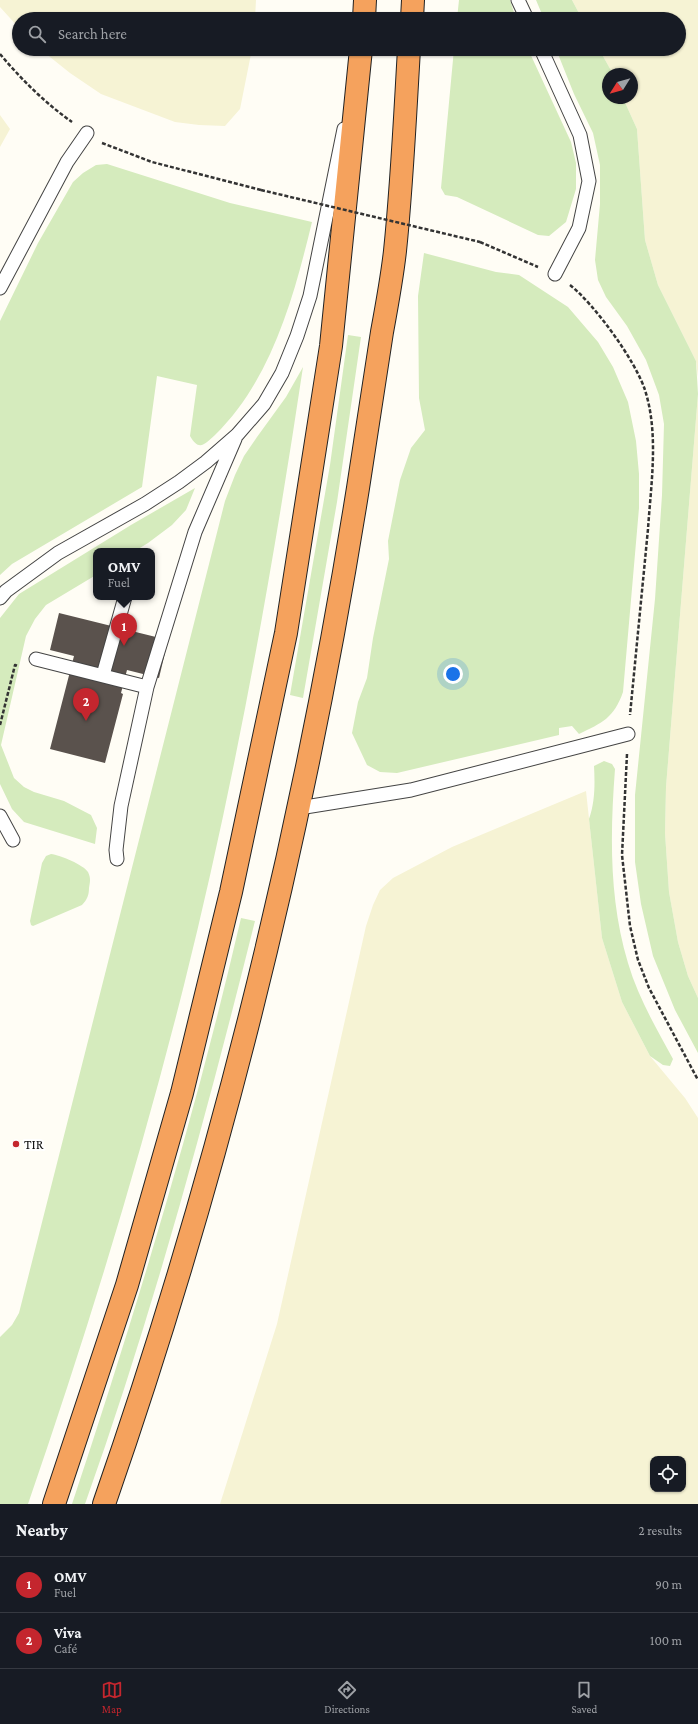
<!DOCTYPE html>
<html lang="en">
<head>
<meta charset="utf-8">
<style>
  body { margin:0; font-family:"Crimson Pro",serif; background:#20242c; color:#f1f3f6 }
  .controls { position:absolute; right:12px; bottom:12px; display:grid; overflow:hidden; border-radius:8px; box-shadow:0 1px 3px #0004 }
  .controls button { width:36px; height:36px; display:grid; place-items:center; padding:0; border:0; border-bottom:1px solid #363941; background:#171b24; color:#f1f3f6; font:20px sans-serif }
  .compass { position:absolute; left:602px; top:68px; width:36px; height:36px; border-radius:50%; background:#171b24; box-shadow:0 1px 3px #0004; rotate:233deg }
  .you { position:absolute; left:453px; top:674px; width:14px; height:14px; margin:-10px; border:3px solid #fff; border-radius:50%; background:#1a73e8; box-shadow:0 0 0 6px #1a73e833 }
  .badge { display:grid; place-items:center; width:26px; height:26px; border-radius:50%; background:#c4262e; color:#fff; font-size:13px; font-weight:700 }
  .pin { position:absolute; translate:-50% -33px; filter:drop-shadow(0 1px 2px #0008) }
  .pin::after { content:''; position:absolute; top:21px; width:14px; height:12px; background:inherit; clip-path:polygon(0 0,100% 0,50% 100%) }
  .popup { position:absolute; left:93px; top:548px; width:62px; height:52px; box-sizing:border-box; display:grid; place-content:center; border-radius:8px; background:#171b24; filter:drop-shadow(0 1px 3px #0005); font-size:13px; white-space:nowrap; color:#9ea1a6 }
  .popup b { font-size:15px; color:#f1f3f6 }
  .popup::after { content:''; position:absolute; left:50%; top:100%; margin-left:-8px; border:8px solid transparent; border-top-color:#171b24 }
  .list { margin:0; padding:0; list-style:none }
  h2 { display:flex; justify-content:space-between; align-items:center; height:52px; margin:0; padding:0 16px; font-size:17px }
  h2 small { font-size:13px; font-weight:400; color:#9ea1a6 }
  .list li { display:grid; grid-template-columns:26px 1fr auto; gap:12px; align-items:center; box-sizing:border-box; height:56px; padding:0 16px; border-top:1px solid #363941 }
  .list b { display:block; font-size:15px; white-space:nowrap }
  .list p { margin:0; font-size:13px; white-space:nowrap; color:#9ea1a6 }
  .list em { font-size:13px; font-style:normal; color:#9ea1a6 }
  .icon { flex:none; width:22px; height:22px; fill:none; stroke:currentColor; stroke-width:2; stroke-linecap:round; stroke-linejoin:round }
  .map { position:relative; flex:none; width:698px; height:1504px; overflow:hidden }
  .search { position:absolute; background:#171b24; box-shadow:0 1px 3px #0004; left:12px; right:12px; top:12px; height:44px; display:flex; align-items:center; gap:10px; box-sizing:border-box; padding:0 14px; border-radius:22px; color:#9ea1a6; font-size:15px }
  .sheet { height:164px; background:#171b24 }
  nav { display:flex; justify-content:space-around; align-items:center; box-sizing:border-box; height:56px; border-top:1px solid #363941; background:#171b24; font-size:11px; color:#9ea1a6 }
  nav a { display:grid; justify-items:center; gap:2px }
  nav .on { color:#c4262e }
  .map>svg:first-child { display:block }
  .farmland { fill:#f6f3d4; fill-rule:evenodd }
  .green { fill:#d5ebbd }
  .building { fill:#5a524d }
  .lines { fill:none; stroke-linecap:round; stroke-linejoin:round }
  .lane-casing { stroke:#444; stroke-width:15 }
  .highway-casing { stroke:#222; stroke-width:24 }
  .path { stroke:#333; stroke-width:2.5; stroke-dasharray:4 2; stroke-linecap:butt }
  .lane { stroke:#fff; stroke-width:13 }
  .highway { stroke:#f5a25d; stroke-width:22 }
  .path-bridge { stroke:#333; stroke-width:2.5; stroke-dasharray:4 2; stroke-linecap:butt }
  .poi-dot { fill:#c4262e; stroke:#fff; stroke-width:1.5 }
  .labels { text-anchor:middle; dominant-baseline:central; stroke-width:4; stroke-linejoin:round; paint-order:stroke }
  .poi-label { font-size:14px; fill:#111; stroke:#fff; text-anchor:start }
</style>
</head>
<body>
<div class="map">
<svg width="698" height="1504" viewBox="0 0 698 1504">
  <rect width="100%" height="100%" fill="#fffdf5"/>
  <path class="farmland" d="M0,0h256l-1,19h-236v9l-19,-21z
    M572,0h126v377l-2,-16 -38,-76 -13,-45 -8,-111 -14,-31h9v-24h-19l-14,-25h80v-30h-97z
    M40,49h212l-12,60 -15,17 -26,-1 -24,-3 -74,-28 -31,-21z
    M0,115l10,14 -10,18z
    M698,394v604l-10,-22 -10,-34 -9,-50 -4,-59 1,-46z
    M586,791l16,147 20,64 28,54 35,42 13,20v386h-478l57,-180 89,-398 7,-21 7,-15 13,-12 59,-31zM653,1459h30v30h-30z"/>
  <path class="green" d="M459,0h51l6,19h-59z
    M536,0h36l10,19h-38z
    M454,49h74l43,93 5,21v26l-10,33 -17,14 -11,-1 -81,-38 -12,-2 -4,-7z
    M556,49h43l14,25h-5v24h15l14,31 8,111 13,45 38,76 2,33 -32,393 -1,46 4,59 9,50 10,34 10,22v55l-23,-43 -22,-54 -12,-52 -6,-42v-67l20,-196 7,-104 2,-71 -5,-29 -13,-35 -19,-34 -21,-29 -8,-17 -3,-20 5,-56v-39l-7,-32 -19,-39z
    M107,164l123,39 82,19c-18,74 -40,157 -97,213 -10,9 -16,17 -25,1l7,-51 -40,-9 -15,111 -130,77 -12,11v-254l38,-78 35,-61 10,-9 13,-8z
    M424,253l72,19 23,3 49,32 30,35 15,25 15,35 8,39 3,33v34l-16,184c-9,26 -21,31 -44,42l-7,-8 -13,2v7l-162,38 -17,-1 -13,-7 -15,-32 6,-31 9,-24 6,-40 16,-79 -1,-18 12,-61 11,-32 14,-18 -6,-32 -1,-102z
    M348,335l13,2 -24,165 -34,196 -13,-3 40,-230z
    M303,367c-31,207 -68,414 -119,618 -44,175 -97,348 -156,519h-28v-167l12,-12 7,-12 206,-812 10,-26 9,-19 13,-19 29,-40z
    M195,488l-9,22 -14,15 -24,18 -13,8h-39v24l-50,30 -11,14 -9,17 -25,109 13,33 10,9 10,5 30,9 27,14 6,13 -2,16 -71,-22 -12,-13 -12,-25v-166l19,-24 112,-69z
    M604,761l8,3 3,5c-5,65 -6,131 13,194 10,34 28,65 45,96l-3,7 -7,-1 -13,-9 -28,-54 -20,-64 -13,-119c6,-17 6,-35 5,-53z
    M51,854c9,1 33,11 37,18 3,6 2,10 1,16 0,7 -2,12 -7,17l-49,21 -2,-1 -1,-4 12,-58 4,-7z
    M241,918l14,3c-49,196 -102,392 -170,583h-13c64,-193 123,-387 169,-586z"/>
  <path class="building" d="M59,613l109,27 -9,38 -32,-8 -6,23 2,1 -18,69 -55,-14 24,-93 -24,-6z"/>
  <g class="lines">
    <g class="lane-casing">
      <path id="lane" d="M518,0l9,19
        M541,49l39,86 9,46 -10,47 -24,46
        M0,288l67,-126 20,-29
        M0,598l6,-7 52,-38 87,-49 34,-22 27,-20 31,-27 27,-31 18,-31 15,-37 13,-40 34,-167
        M36,659l111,28
        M103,675l22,-78
        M299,808l112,-18 217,-56
        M0,816l13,24
        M117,859l-1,-9 5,-44 26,-119 48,-155 40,-93"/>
    </g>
    <g class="highway-casing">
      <path id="highway" d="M364,19l1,-19
        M412,19l1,-19
        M54,1504l73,-219 55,-192 49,-201 55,-259 45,-287 30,-297
        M104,1504c115,-330 199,-671 254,-1016 8,-52 16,-104 24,-156 5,-27 10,-54 13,-81 7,-67 10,-135 14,-202"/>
    </g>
    <path class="path" d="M0,54c21,25 45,49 72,68
      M102,143l50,19 109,28
      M480,242l58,25
      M570,285c25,20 65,75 75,105 14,44 6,94 3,139 -6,62 -12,124 -18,186
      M0,725l15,-60 3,1
      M627,754l-5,101 8,71 8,34 11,28 49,92"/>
    <use href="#lane" class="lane"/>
    <use href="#highway" class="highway"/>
    <path class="path-bridge" d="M261,190l219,52"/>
  </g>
  <circle class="poi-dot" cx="16" cy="1144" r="4"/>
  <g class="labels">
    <g class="poi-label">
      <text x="24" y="1144">TIR</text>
    </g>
  </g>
</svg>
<div class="controls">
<button><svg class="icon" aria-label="locate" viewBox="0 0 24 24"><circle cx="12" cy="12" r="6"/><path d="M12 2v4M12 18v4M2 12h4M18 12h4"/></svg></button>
</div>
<svg class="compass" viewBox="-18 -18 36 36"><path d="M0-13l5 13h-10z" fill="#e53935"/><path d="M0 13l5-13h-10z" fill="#9ea1a6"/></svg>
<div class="you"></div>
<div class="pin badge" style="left:124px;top:646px">1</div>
<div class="popup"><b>OMV</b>Fuel</div>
<div class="pin badge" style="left:86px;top:721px">2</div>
<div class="search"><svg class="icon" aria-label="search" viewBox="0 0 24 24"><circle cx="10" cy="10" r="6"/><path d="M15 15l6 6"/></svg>Search here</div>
</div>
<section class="sheet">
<h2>Nearby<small>2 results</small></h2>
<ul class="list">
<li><span class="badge">1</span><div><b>OMV</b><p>Fuel</p></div><em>90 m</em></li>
<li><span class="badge">2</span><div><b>Viva</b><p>Café</p></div><em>100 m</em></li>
</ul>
</section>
<nav>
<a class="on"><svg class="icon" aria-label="map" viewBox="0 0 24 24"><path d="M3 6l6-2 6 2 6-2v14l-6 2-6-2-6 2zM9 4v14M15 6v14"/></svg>Map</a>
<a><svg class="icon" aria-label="directions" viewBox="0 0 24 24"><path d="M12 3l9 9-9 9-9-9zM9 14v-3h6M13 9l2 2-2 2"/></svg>Directions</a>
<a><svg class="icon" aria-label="saved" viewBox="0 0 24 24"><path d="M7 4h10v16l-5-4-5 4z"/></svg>Saved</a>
</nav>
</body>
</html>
